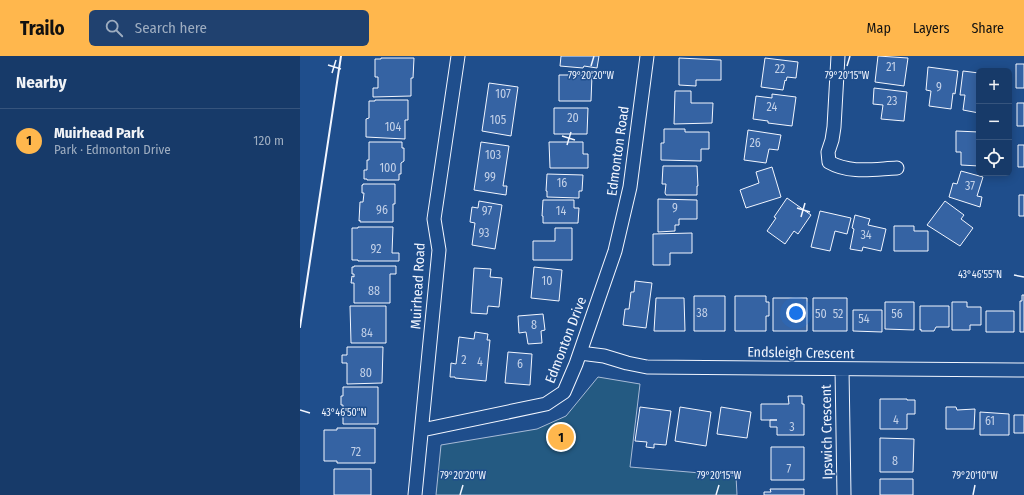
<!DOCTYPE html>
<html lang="en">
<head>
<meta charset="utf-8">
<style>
  body { margin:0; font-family:"Fira Sans Condensed",sans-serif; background:#20416f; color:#f1f3f6 }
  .controls { position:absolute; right:12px; top:12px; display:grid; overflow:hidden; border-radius:6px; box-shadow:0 2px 10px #0003 }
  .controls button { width:36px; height:36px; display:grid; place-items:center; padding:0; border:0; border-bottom:1px solid #36547d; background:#173a69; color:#f1f3f6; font:20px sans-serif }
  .you { position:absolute; left:496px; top:257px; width:14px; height:14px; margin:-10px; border:3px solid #fff; border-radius:50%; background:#1a73e8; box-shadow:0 0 0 6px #1a73e833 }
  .badge { display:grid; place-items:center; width:26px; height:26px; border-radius:50%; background:#ffb74d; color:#111; font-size:13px; font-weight:700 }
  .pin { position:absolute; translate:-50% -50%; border:2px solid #fff; box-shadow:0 1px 4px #0006 }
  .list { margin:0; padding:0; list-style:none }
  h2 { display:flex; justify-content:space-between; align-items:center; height:52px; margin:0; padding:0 16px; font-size:17px }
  h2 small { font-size:13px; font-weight:400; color:#9eadc0 }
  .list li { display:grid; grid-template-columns:26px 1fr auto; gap:12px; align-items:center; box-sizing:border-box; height:64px; padding:0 16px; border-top:1px solid #36547d }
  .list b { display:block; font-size:15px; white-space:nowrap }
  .list p { margin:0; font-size:13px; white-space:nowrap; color:#9eadc0 }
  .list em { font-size:13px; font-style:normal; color:#9eadc0 }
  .icon { flex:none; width:22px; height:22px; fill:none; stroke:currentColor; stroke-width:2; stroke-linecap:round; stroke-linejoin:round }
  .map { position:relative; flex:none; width:724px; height:439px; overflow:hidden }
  header { display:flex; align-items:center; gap:24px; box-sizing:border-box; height:56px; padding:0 20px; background:#ffb74d; color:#111 }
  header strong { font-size:19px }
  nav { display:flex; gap:22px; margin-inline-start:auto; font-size:14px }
  .search { width:280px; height:36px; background:#20416f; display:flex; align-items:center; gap:10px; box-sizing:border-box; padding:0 14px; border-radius:6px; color:#9eadc0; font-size:15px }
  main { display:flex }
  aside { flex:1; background:#173a69 }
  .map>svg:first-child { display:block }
  .green { fill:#245a82; stroke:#a8bbd7 }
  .building { fill:#3563a3; stroke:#f2f6ff }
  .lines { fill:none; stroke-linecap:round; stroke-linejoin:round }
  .minor-casing { stroke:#f2f6ff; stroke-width:15 }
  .minor { stroke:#1f4e8c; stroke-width:13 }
  .wall { stroke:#f2f6ff; stroke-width:2 }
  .ticks { fill:none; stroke:#f2f6ff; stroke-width:1.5 }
  .labels { text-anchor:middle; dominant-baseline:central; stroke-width:3; stroke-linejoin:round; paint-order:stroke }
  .number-label { font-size:12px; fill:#c3d1e8 }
  .street-label { font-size:14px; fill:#f2f6ff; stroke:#1f4e8c }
  .ticks-label { font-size:10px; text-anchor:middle; fill:#f2f6ff; stroke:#1f4e8c; stroke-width:3; stroke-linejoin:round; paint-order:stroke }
</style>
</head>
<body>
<header>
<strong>Trailo</strong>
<div class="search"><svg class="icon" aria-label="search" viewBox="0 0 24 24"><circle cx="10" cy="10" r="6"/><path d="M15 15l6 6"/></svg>Search here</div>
<nav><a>Map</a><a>Layers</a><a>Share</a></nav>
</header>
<main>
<aside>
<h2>Nearby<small></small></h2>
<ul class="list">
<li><span class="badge">1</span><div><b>Muirhead Park</b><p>Park · Edmonton Drive</p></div><em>120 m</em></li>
</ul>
</aside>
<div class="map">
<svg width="724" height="439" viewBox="0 0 724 439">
  <rect width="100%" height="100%" fill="#1f4e8c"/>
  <path class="green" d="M298,321l42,7 -10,83 106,9 1,19h-301l5,-50 96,-16 29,-13z"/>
  <path class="building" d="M261,0h38l-2,12 -13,-2 -1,2 -23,-2z
    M578,0l30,2 -4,28 -29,-4z
    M81,2h33l-1,20h-2v18l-38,1v-9h5v-11h-3v-18h6z
    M379,2l42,2v20h-25v6l-17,-1z
    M465,2l33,4 -2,16 -9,-1 -1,4 -1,-1 -2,10 -22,-3z
    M716,8h8v24h-8z
    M628,11l30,4 -3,23 -2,-1 -2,16 -22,-3 2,-15 -5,-1z
    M663,15l16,2v40l-16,-3 2,-15h-5z
    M259,19h33l-1,26h-32z
    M189,27l29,4 -7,49 -29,-5z
    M574,32l33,4 -3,29 -23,-2 2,-14 -10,-1z
    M375,35h16v12h22l-1,20 -38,1z
    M472,38l24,3 -4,29 -24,-3v-2l-15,-2 3,-23 16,2z
    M75,44h33v20h-3v19l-39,-2v-18l3,-1v-17h6z
    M717,47h7v23h-7z
    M254,52h34l-1,26h-33z
    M364,73h21v3h24v17h-8v12l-40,-1v-17h3z
    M448,74l33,5 -3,15 -9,-1 -3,14 -22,-3z
    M656,75l23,1v34l-18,-1v-13h-5z
    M69,86h33v6h2v13l-3,2v11h-2v6h-32v-1h-3v-9h3v-10h2z
    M181,86l28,4 -6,40h4l-1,9 -32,-5z
    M249,86h34v12h5v14h-38z
    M718,89h6v22h-6z
    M363,110h34l1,20h-1v9h-31l-1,-2 1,-9h-4z
    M472,111l9,30 -35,11 -6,-18 19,-7 -3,-11z
    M661,115l22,6 -6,19 5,1 -2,10 -31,-10 4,-14 4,1z
    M247,118l36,1 -1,16h-3v7l-32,-1v-6h-1z
    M63,128h32v20h-2v18h-33v-2l-1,1 1,-19h3l1,-9h-2v-8h1z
    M719,139h5v21h-5z
    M487,142l24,17 -13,19 -4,-3 -9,13 -18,-13 9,-13 -2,-1z
    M358,143l39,1v19h-18v6h-4v6l-17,1z
    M243,144h31v8h5l-1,15h-35v-7h-1z
    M179,145l23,4 -7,44 -23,-4 3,-22 -5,-1 2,-15 6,1z
    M645,145l19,14 -3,4 12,9 -13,18 -33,-21z
    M520,155l31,7 -4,16 -12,-3 -5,20 -19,-4z
    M555,159l15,4 -2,6 18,4 -5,22 -18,-4 -1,4 -12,-2 4,-20 -2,-1z
    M594,170h20v5h14v20h-34z
    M58,171h35l-1,26h7v8h-41v-1h-6v-32h6z
    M255,172h17v32h-39v-19h22z
    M392,177v20h-22v12h-17v-31z
    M54,210h42v8h-6v29h-36v-20h-3l1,-7 2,1v-3h-2v-7h2z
    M234,211l28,3 -3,31 -28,-3z
    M174,212l17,1 -1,8 12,1 -3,29 -11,-1 -1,8 -16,-1z
    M335,225l17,2 -6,45 -23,-3 2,-16h4l2,-17h3z
    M722,239h2v37h-4v-31h2z
    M394,240h31v35h-31z
    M435,240h31v6h3v14h-3v15h-31z
    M356,242h28l1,33h-31z
    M473,242h34v33h-34z
    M513,242h34v33h-34z
    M585,246h29v28l-29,-1z
    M652,246h15v5h14v18h-11v5h-18z
    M50,250h36v37h-35z
    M620,250h29v21h-13l-2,4h-13v-2l-1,1z
    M553,254h29v22l-29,-1z
    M686,255h28v21h-28z
    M243,258l2,16 -4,1 1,12 -14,1 -2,-12 -7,1 -1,-17z
    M175,276l13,2 -1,6h3l-4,41 -31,-3v-1h-5l1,-14 5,1 3,-27 15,2z
    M47,291h36l-1,36 -35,1v-21h-5v-8h5z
    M208,296l24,2 -2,31 -25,-2z
    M43,331h35v37h-35v-19h-2v-9h2z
    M488,340h14v8h2v31h-27v-8h-7v-7h7h-16v-16h28z
    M580,343h27v1h8v14h-8v15h-27z
    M340,351l31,4 -5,34 -12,-1v4l-8,-1 1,-5 -12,-1z
    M380,351l31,5 -5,34 -31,-5z
    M421,351l30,5 -4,26 -30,-4z
    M646,351h10l1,3 18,-1 -1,20h-28z
    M680,356l29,2v21h-29z
    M714,359h10v18h-10z
    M37,372h38v35h-38v-2h-13v-31h13z
    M580,382l34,1 -1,33h-33z
    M471,391h33v33h-33z
    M34,413h37v26h-37z
    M580,423h33v16h-33z
    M470,433h34v6h-40v-3h7z"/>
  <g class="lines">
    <g class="minor-casing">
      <path id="minor" d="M538,0l-4,71 -2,13 -4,12 1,10c21,12 45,7 68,6
        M280,297l24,3 23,7 20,4 377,3
        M542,313l2,126
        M122,374l124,-26 18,-12 12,-28 39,-113 15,-64 17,-131
        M115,439l24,-245 -5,-31 24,-163"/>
    </g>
    <use href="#minor" class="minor"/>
    <path class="wall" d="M0,271l41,-271"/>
  </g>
  <path class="ticks" d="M28,9l13,4M291,10l3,-10M547,10l3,-10M32,17l4,-13M262,80l13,4M267,89l4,-13M497,152l13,4M501,161l4,-14M714,219l10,2M0,354l10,3M160,439l3,-10M416,439l3,-10M673,439l2,-10"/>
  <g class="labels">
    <g class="number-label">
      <text x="591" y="11">21</text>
      <text x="480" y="13">22</text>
      <text x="639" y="31">9</text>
      <text x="203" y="38">107</text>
      <text x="592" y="45">23</text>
      <text x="472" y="51">24</text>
      <text x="273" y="62">20</text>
      <text x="198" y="64">105</text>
      <text x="93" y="71">104</text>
      <text x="455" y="87">26</text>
      <text x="193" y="99">103</text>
      <text x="88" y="112">100</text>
      <text x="190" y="121">99</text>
      <text x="262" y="127">16</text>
      <text x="670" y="130">37</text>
      <text x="375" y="152">9</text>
      <text x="82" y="154">96</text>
      <text x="187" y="155">97</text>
      <text x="261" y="155">14</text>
      <text x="184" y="177">93</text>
      <text x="566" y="179">34</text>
      <text x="76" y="193">92</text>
      <text x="247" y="225">10</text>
      <text x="74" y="235">88</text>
      <text x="402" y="257">38</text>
      <text x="521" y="258">50</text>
      <text x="538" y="258">52</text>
      <text x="597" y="258">56</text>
      <text x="564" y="263">54</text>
      <text x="234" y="269">8</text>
      <text x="67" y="277">84</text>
      <text x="164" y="304">2</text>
      <text x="180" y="306">4</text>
      <text x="220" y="308">6</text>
      <text x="66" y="317">80</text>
      <text x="596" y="364">4</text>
      <text x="690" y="365">61</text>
      <text x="492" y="371">3</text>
      <text x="56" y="396">72</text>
      <text x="595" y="405">8</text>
      <text x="489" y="413">7</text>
    </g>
    <g class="street-label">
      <text transform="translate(318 95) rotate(-82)">Edmonton Road</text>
      <text transform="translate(118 230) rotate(-87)">Muirhead Road</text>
      <text transform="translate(266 284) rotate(-69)">Edmonton Drive</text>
      <text transform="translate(501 297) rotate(1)">Endsleigh Crescent</text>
      <text transform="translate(527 376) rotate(-91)">Ipswich Crescent</text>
    </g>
  </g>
  <g class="ticks-label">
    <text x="291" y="23">79°20'20"W</text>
    <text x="547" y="23">79°20'15"W</text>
    <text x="680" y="222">43°46'55"N</text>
    <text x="44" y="360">43°46'50"N</text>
    <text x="163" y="423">79°20'20"W</text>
    <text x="419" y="423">79°20'15"W</text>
    <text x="675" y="423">79°20'10"W</text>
  </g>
</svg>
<div class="controls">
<button>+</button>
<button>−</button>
<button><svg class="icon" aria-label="locate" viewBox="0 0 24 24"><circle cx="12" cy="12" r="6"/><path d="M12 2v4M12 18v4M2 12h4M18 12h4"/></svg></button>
</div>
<div class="you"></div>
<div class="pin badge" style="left:261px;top:381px">1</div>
</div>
</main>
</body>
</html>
